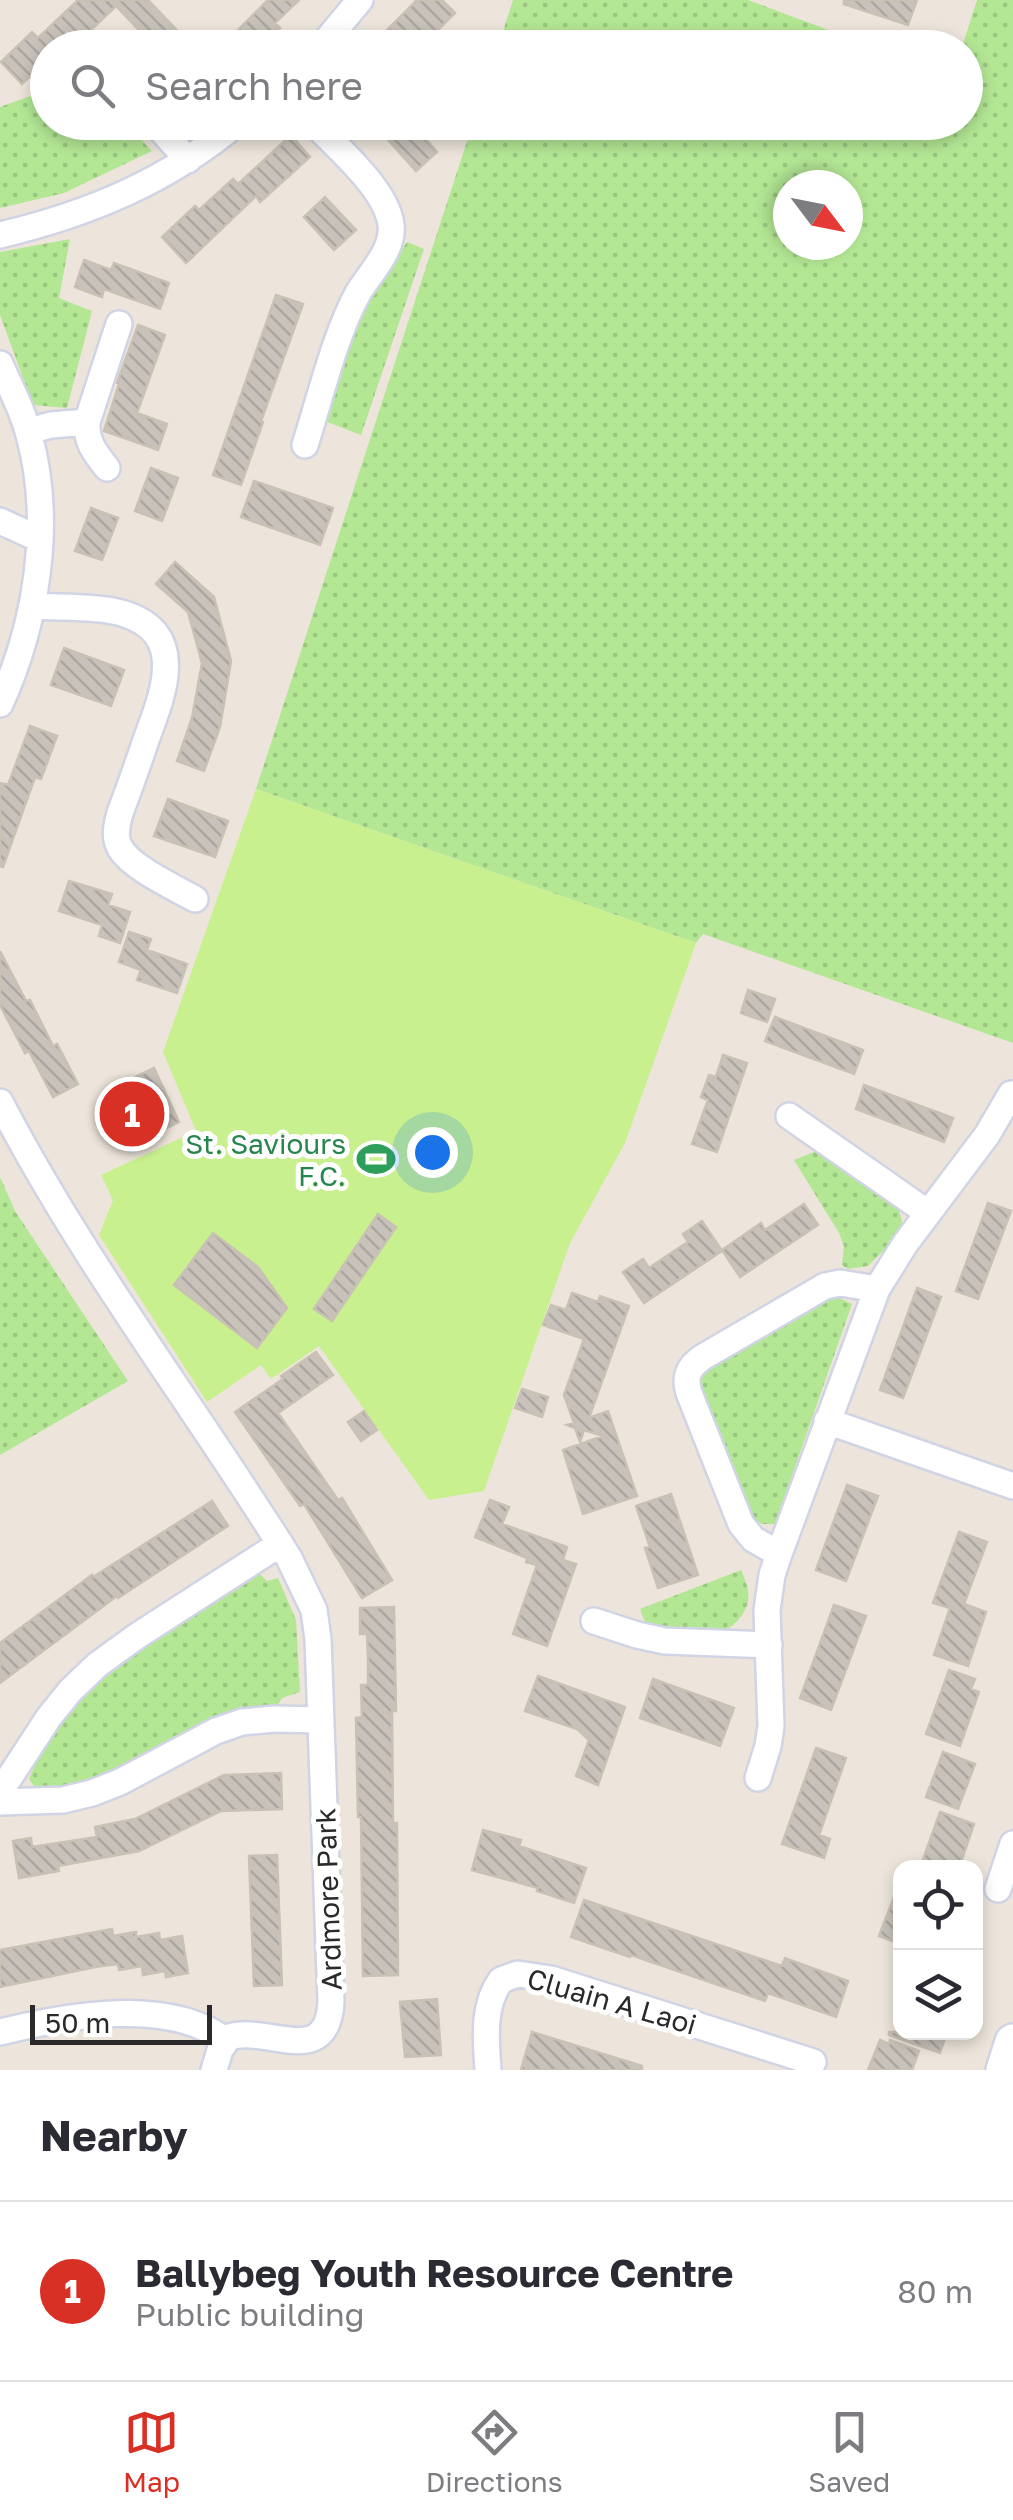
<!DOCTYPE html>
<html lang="en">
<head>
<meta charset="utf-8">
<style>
  body { margin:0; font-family:"Golos Text",sans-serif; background:#f7f7f7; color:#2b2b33 }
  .controls { position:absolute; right:30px; bottom:30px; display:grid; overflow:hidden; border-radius:20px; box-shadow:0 5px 15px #0003 }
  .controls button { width:90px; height:90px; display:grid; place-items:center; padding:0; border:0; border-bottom:2px solid #e1e1e2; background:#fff; color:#2b2b33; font:50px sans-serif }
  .compass { position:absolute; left:773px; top:170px; width:90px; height:90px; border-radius:50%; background:#fff; box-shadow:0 5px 15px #0003; rotate:122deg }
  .scale { position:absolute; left:30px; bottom:25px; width:182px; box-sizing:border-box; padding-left:10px; border:5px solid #2a2a2a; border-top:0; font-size:28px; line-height:35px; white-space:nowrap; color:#2a2a2a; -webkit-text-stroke:8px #fff; paint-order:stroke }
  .you { position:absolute; left:432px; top:1152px; width:35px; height:35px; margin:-25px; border:8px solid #fff; border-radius:50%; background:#1a73e8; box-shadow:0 0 0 15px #1a73e833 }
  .badge { display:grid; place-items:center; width:65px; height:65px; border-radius:50%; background:#d93025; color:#fff; font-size:32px; font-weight:700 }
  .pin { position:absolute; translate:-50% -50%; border:5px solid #fff; box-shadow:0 2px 10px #0006 }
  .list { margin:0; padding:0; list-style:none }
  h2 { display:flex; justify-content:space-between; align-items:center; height:130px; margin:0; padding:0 40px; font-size:42px }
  h2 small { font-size:32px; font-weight:400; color:#7c7c81 }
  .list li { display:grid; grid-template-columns:65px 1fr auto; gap:30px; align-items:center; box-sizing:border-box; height:180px; padding:0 40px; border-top:2px solid #e1e1e2 }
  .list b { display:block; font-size:38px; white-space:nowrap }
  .list p { margin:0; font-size:32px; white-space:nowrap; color:#7c7c81 }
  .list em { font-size:32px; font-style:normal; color:#7c7c81 }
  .icon { flex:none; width:55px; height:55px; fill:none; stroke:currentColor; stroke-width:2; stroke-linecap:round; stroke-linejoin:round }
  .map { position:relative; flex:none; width:1013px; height:2070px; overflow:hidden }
  .search { position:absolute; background:#fff; box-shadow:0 5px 15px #0003; left:30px; right:30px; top:30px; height:110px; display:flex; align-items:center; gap:25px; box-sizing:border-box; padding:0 35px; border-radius:55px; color:#7c7c81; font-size:38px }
  .sheet { height:310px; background:#fff }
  nav { display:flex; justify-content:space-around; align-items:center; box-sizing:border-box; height:140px; border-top:2px solid #e1e1e2; background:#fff; font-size:28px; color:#7c7c81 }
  nav a { display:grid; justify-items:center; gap:5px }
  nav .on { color:#d93025 }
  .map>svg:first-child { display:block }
  .grass { fill:url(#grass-dots); fill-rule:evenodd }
  .pitch { fill:#c9f08f }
  .building { fill:url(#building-back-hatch); stroke:#c9c1b4; stroke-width:2.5 }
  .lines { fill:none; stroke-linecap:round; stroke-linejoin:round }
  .minor-casing { stroke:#d0d4e4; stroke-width:30 }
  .secondary-casing { stroke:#d0d4e4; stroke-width:40 }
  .minor { stroke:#fff; stroke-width:25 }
  .secondary { stroke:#fff; stroke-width:35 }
  .labels { text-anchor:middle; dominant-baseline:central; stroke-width:10; stroke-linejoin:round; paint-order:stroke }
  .leisure-label { font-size:28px; fill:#27864d; stroke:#fff; text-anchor:end }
  .street-label { font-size:28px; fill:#2a2a2a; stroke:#fff }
</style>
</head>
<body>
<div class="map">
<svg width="1013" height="2070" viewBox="0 0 1013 2070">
  <defs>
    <pattern id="grass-dots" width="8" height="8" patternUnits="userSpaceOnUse" patternTransform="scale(2.5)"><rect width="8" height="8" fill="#b3e794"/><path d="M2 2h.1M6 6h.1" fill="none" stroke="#9ac680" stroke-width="1.8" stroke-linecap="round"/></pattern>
    <pattern id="building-back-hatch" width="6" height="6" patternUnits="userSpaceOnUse" patternTransform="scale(2.5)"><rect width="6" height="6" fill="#c8c2bb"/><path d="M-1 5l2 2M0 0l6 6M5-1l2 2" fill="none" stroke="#aca7a1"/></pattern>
  </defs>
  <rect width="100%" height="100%" fill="#ede5db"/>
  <path class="grass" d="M513,0h235l126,47h-376z
    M977,0h36v1043l-310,-109 -7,9 -440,-154 217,-666 493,-1v-74l-4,-1zM788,185h60v60h-60z
    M47,90l1,32 77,1 27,28 -88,42 -64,15v-101z
    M70,239l-11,59 33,13 -25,97 -34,-3 -33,-90v-63z
    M407,242l17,7 -63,186 -34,-13 19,-87z
    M819,1150l79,56 4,15 -2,13 -32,32 -20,3 -6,-4 2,-19 -5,-13 -45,-73z
    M0,1177l15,34 113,170 -128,74z
    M835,1296l17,8 -77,220h-13l-10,-6 -52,-133 2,-12 8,-9z
    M741,1570c4,10 9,20 7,31 -3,17 -22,34 -39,34 -20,0 -43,-7 -63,-10l-6,-16z
    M258,1572l9,9 11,-3 18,42 4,72 -18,6 -6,10 -201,79 -37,5 -9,-13 13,-32 60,-73z"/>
  <path class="pitch" d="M256,789l440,154 -71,200 -55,100 -86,248 -55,9 -110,-154 -48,33 -10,-14 -54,37 -108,-167 14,-35 -12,-25 95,-44 -33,-79z"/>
  <path class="building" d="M78,0h70l46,48h-38l-40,-42 -44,42h-24v11l-26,25 -21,-22 31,-30 6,6z
    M268,0h31l-24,23 5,5 -20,20h-40z
    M417,0h25l13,13 -35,35h-22l-14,-15z
    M844,0h73l-9,25 -64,-21z
    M372,122h39l26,30 -21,19z
    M291,135l19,22 -50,45 -4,-6 -70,67 -24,-26 33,-31 4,4 34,-31 5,5z
    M325,197l31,33 -22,20 -30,-33z
    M84,260l27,10 3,-7 55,20 -9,26 -56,-20 -2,8 -27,-10z
    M276,295l27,9 -42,117 2,1 -22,63 -28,-10z
    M138,325l27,10 -28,78 30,11 -9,26 -54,-19 15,-47 -2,-1z
    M151,468l27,10 -16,43 -27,-10z
    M254,481l79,27 -13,37 -79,-28z
    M91,508l27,10 -16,42 -27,-9z
    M175,562l39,35 17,64 -11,66 -16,44 -27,-10 15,-43 10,-55 -14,-51 -32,-28z
    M64,648l60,22 -13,36 -60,-21z
    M30,726l27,10 -16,43 -6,-2 -32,90 -3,-1v-83l8,2z
    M168,799l60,22 -13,36 -61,-21z
    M69,881l43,13 -4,11 22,7 -10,31 -21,-7 3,-11 -43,-14z
    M129,932l22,7 -4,11 40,14 -10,29 -40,-13 4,-10 -22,-8z
    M0,951l26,50 4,-1 23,46 4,-2 21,40 -25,13 -24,-46 -4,2 -25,-48z
    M748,990l27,9 -8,23 -26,-9z
    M775,1017l88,33 -9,24 -89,-33z
    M723,1055l24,8 -30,89 -25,-8 16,-44 -7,-3 8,-22 7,2z
    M154,1068l25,54 -54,26 -12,-25 8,-3 -10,-22 24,-11 -4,-8z
    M864,1085l89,33 -9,24 -88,-33z
    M988,1203l23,8 -33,88 -22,-8z
    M804,1204l14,21 -78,52 -18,-27 39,-27 4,7z
    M378,1214l18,13 -64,94 -18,-12z
    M702,1221l20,30 -78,52 -21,-31 20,-13 6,9 19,-13 20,-13 -5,-8z
    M213,1233l45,34 29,41 -30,40 -83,-63z
    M917,1288l24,9 -38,101 -23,-8z
    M572,1293l26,9 2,-6 29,10 -40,112 19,-7 29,85 -54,18 -20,-64 40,-14 -19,-6 -4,12 -5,-14 -8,-3 7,-2 -10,-28 20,-56 -41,-14 8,-20 15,5z
    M316,1352l17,23 -55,38 60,87 4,-2 50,82 -30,18 -58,-94 -4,2 -65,-94 48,-33 -2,-3z
    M522,1389l26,8 -6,20 -27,-9z
    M364,1411l13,19 -16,11 -13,-19z
    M847,1485l31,11 -32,85 -30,-11z
    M671,1494l27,81 -40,13 -13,-40 5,-1 -14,-41z
    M490,1500l19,7 -7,17 65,23 -4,13 13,4 -29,82 -34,-12 24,-69 -11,-3 1,-4 -52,-21z
    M212,1501l16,25 -110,72 -1,-2 -117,87v-40l92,-68 1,2z
    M959,1532l28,10 -23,62 22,8 -18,54 -34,-11 16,-47 -17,-5z
    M834,1605l32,11 -35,94 -31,-12z
    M394,1607l2,104h-4l1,112h4l1,152 -35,1 -2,-159h-3l-2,-99 6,-1 -1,-32h7v-26l-1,-25h-7v-26z
    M949,1670l26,9 -4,10 8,3 -19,54 -34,-12z
    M538,1676l87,31 -27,78 -22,-9 13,-36 -12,-11 -52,-18z
    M653,1679l81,29 -14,38 -80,-28z
    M816,1748l30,10 -27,77 11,4 -6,19 -42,-14z
    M943,1752l32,12 -17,45 -32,-12z
    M281,1773l1,36 -61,2 -82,40 -81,15 1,5 -40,7 -6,-37 18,-3 1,9 65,-10 -2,-10 40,-8 89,-44z
    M940,1812l34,12 -15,44h-39z
    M483,1830l38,10 -2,6 67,22 -12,35 -37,-12 1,-3 -66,-18z
    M277,1855l5,130 -28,1 -5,-130z
    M899,1884l1,1v59l-21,-8z
    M584,1900l198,66 3,-8 63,23 -12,36 -68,-24 -3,8 -134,-46 -1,2 -59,-20z
    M112,1929l1,7 23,-4v5l23,-4 1,7 22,-4 6,37 -22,4 -1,-6 -22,4 -1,-9 -23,4 -1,-6 -23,3 -95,20v-37z
    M437,1999l4,56 -36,2 -5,-55z
    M532,2032l110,34v4h-121z
    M889,2032h58l-7,21 -51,-18z
    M880,2040l9,4 1,-4 29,11 -7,19h-44z"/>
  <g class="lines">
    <g class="minor-casing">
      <path id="minor" d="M320,48l40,-48
        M154,122l34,38
        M0,235c89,-21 168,-54 238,-113
        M0,364c10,23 23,46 29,71 24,87 8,188 -29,269
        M29,431l22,-6 36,-3
        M305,445c15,-47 30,-110 53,-152 12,-20 36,-43 33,-68 -4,-36 -54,-77 -78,-103
        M107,468c-12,-15 -21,-26 -20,-46l32,-98
        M0,521l39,18
        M33,606c27,2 67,0 92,8 64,21 37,82 21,126 -8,24 -17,49 -26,73 -3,11 -6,23 -1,33 10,21 55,41 76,53
        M0,1102c83,160 194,304 289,456l25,52 4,29 13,363c-4,68 -62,23 -102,35l-9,13 -6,20
        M789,1116l139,97
        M877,1289l-37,-6 -15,3 -122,71c-15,10 -19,20 -14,36l52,131 12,15 26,15 98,-265 28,-45 82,-109 24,-41
        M827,1421l186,65
        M594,1621l43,14 28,6 104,4
        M758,1778l10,-32 3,-20 -4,-116 5,-35 7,-21
        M0,1792l49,-75 21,-26 27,-26 40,-29 143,-92
        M0,1802l63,-2 29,-7 28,-11 96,-51 26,-9 32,-3 47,1
        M998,1889l15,-45
        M0,2032c65,-16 169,-36 226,9
        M488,2070c-2,-30 -6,-64 13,-90l17,-6 33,5 262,83"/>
    </g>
    <g class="secondary-casing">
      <path id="secondary" d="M1004,2070l9,-28"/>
    </g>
    <use href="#minor" class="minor"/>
    <use href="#secondary" class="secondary"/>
  </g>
  <defs>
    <g id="stadium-bare" transform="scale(3)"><path d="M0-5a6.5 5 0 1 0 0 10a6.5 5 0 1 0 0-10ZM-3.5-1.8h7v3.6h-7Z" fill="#2e9e5b" stroke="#fff" stroke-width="2.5" paint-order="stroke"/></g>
  </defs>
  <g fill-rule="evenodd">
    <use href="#stadium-bare" x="376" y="1159"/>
  </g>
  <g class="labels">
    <g class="leisure-label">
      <text x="346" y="1143">St. Saviours<tspan x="346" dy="32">F.C.</tspan></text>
    </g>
    <g class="street-label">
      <text transform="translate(328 1899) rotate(-92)">Ardmore Park</text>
      <text transform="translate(612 2001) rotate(16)">Cluain A Laoi</text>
    </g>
  </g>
</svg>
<div class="controls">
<button><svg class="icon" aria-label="locate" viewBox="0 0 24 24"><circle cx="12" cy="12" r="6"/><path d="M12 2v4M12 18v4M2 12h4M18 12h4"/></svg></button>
<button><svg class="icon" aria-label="layers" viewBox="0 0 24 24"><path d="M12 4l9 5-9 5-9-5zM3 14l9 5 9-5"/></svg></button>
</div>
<svg class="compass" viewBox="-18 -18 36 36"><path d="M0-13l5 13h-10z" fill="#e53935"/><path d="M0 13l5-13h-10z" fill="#7c7c81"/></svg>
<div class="scale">50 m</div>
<div class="you"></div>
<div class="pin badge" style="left:132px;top:1114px">1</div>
<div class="search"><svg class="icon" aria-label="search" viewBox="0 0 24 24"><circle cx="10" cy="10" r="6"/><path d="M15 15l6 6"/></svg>Search here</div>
</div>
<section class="sheet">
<h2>Nearby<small></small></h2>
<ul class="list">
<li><span class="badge">1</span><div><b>Ballybeg Youth Resource Centre</b><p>Public building</p></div><em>80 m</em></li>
</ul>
</section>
<nav>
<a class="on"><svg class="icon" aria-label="map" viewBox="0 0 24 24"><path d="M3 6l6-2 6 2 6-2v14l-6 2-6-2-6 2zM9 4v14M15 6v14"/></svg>Map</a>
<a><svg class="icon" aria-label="directions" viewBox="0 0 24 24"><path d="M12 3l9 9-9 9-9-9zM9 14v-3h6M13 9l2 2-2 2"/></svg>Directions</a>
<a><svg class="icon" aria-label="saved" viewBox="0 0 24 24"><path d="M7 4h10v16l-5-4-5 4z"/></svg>Saved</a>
</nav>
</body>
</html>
